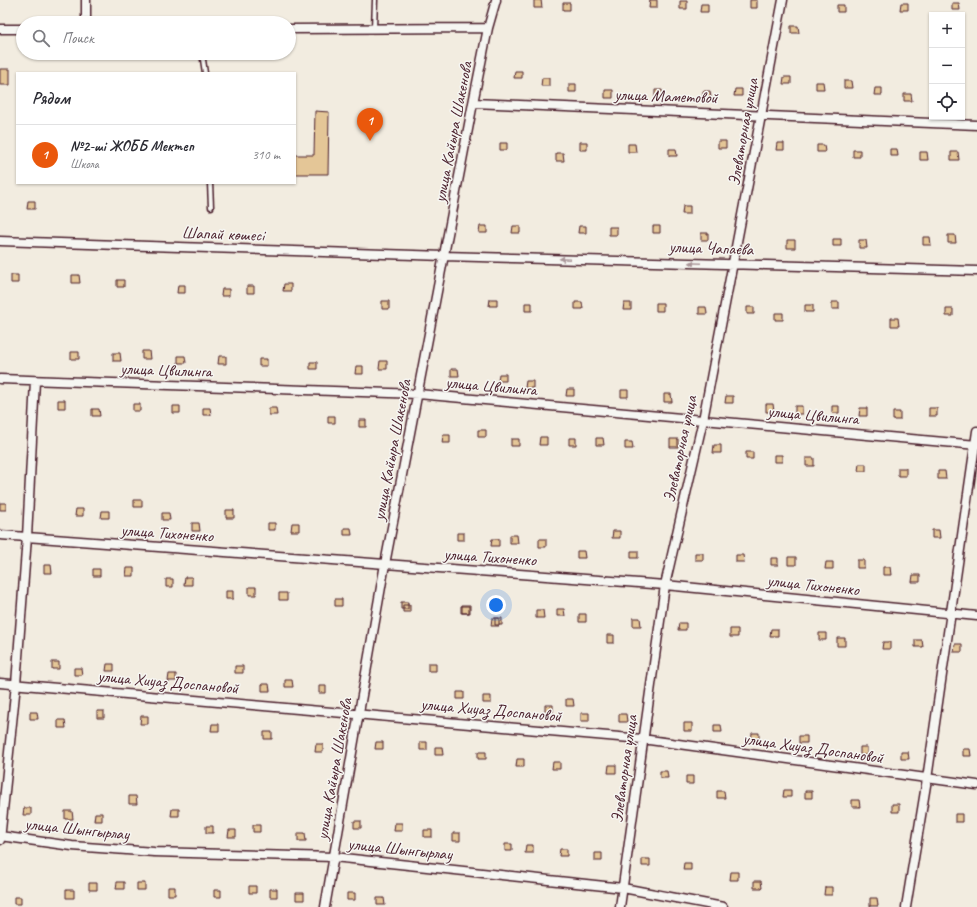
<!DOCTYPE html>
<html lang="ru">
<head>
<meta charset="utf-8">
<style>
  body { margin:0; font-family:Caveat,sans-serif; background:#f7f7f7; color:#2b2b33 }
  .controls { position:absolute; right:12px; top:12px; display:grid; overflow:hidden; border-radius:0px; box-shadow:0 1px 3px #0004 }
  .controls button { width:36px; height:36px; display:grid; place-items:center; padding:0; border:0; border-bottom:1px solid #e1e1e2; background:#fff; color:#2b2b33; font:20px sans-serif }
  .you { position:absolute; left:496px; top:605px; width:14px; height:14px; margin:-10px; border:3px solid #fff; border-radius:50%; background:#1a73e8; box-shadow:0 0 0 6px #1a73e833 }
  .badge { display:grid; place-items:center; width:26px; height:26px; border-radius:50%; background:#ea580c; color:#fff; font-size:13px; font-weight:700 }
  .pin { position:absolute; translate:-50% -33px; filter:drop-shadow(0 1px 2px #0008) }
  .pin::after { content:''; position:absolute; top:21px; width:14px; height:12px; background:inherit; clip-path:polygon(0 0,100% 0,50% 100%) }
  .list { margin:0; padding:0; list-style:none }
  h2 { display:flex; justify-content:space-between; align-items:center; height:52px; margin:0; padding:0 16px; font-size:17px }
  h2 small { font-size:13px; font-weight:400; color:#7c7c81 }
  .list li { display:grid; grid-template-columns:26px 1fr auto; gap:12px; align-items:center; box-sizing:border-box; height:60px; padding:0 16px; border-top:1px solid #e1e1e2 }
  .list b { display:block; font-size:15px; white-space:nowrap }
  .list p { margin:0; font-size:13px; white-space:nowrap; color:#7c7c81 }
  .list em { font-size:13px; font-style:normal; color:#7c7c81 }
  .icon { flex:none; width:22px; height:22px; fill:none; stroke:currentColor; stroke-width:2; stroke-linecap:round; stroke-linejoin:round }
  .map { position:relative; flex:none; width:977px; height:907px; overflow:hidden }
  .search { position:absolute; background:#fff; box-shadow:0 1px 3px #0004; left:16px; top:16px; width:280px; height:44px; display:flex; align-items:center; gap:10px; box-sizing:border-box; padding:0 14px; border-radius:22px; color:#7c7c81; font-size:15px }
  .panel { position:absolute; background:#fff; box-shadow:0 1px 3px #0004; left:16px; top:72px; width:280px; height:112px; border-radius:0px }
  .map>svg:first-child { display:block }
  .building { fill:#e4c697; stroke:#4a1f2b }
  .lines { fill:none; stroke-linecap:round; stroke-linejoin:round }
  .lane-casing { stroke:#4a1f2b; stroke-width:7 }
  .street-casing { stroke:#4a1f2b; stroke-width:11 }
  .lane { stroke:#f6f6f2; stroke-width:4 }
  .street { stroke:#f6f6f2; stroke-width:8 }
  .oneway { fill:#a99598 }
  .labels { text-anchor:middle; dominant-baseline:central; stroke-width:3; stroke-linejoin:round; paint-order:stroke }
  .street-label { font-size:17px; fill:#4a1f2b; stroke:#f6f6f2 }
</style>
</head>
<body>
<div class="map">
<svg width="977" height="907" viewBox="0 0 977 907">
  <rect width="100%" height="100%" fill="#f2ece0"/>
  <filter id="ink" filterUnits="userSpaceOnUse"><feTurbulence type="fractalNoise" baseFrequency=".025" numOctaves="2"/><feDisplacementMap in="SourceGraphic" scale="8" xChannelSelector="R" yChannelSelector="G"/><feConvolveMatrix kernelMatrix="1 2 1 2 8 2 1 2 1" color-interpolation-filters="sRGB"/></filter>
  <g filter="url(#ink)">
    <path class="building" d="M534,0h7l1,8h-8z
      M650,0h7v8h-8z
      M750,0h7v8h-7z
      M680,1h7v8h-7z
      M563,3h7v7h-7z
      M901,3h7v7h-8z
      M952,3h7l1,7h-8z
      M701,4h7v8h-8z
      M837,5h7v7h-7z
      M791,26h7l1,7h-8z
      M0,69h10v16h-10z
      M515,71h7v7h-8z
      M784,77h7v7h-8z
      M542,78h7v8h-8z
      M844,81h7l1,7h-8z
      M816,82h7l1,7h-8z
      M569,84h7v8h-7z
      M875,88h7v7h-8z
      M735,89h7v7h-8z
      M605,90h8v8h-8z
      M655,90h7l1,8h-8z
      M703,91h7l1,7h-8z
      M904,94h7l1,7h-8z
      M315,111l14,1 -1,62h-33v-19h19z
      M718,141h8v7h-8z
      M580,142h7v8h-7z
      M500,143h7v7h-7z
      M777,143h7v7h-8z
      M628,144h7l1,8h-8z
      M817,145h7l1,7h-8z
      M669,149h7l1,7h-8z
      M890,149h7l1,7h-8z
      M853,150h7v7h-7z
      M920,152h7l1,8h-8z
      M951,152h7l1,8h-8z
      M556,153h7l1,8h-8z
      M28,201h7v8h-8z
      M683,206h7v8h-8z
      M480,226h7v7h-8z
      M513,226h7v7h-8z
      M579,226h7v7h-8z
      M653,226h7v7h-7z
      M609,227h8v8h-8z
      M701,233h7v7h-7z
      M948,235h7l1,8h-8z
      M923,237h7l1,8h-8z
      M833,239h8v7h-8z
      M787,240h8v8h-8z
      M859,240h7l1,8h-8z
      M11,275h7v8h-7z
      M72,275h7l1,8h-8z
      M117,280h7v7h-7z
      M284,284h7v7h-8z
      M178,285h7v8h-8z
      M247,286h7v7h-7z
      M222,289h7v7h-8z
      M490,299h7v7h-8z
      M382,301h7v8h-7z
      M575,302h7l1,7h-8z
      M832,302h7v7h-7z
      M525,303h7v8h-7z
      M624,303h7v7h-8z
      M656,303h7v8h-7z
      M805,305h8v7h-8z
      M699,307h7l1,7h-8z
      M747,307h7v7h-7z
      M946,309h7v7h-7z
      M775,313h8v7h-8z
      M891,318h7l1,8h-8z
      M142,351h7l1,8h-8z
      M71,352h8v7h-8z
      M113,353h7l1,8h-8z
      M178,356h7l1,7h-8z
      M219,356h7v8h-8z
      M259,359h8v7h-8z
      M380,361h7v8h-8z
      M310,362h7v7h-7z
      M356,366h7v8h-8z
      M451,369h7l1,7h-8z
      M499,374h7v7h-8z
      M526,381h7v7h-8z
      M567,389h7v7h-8z
      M621,390h7v7h-7z
      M664,394h7l1,8h-8z
      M726,396h7v7h-8z
      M58,400h7v8h-7z
      M133,404h7v7h-7z
      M766,404h7l1,8h-8z
      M173,406h7v7h-7z
      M795,406h7v8h-7z
      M832,406h7v7h-7z
      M203,408h7l1,7h-8z
      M269,408h7l1,7h-8z
      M860,408h7v8h-8z
      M929,408h8v8h-8z
      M92,409h7l1,7h-8z
      M893,412h7v8h-7z
      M328,416h7v7h-7z
      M359,420h7v7h-7z
      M478,430h8v7h-8z
      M443,435h7v8h-8z
      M540,437h7v8h-8z
      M569,438h7v7h-7z
      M596,438h7l1,7h-8z
      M511,439h8v7h-8z
      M670,439h8v8h-8z
      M625,442h7l1,7h-8z
      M714,445h7v8h-8z
      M746,452h7v7h-7z
      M774,455h8v7h-8z
      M806,458h8v8h-8z
      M859,464h7v7h-8z
      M898,468h8v8h-8z
      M938,471h7l1,8h-8z
      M134,500h8v7h-8z
      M0,503h6v7h-6z
      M76,509h7v7h-8z
      M226,510h8v8h-8z
      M102,511h7v7h-8z
      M162,513h7l1,7h-8z
      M192,523h7l1,8h-8z
      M268,523h7v7h-7z
      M292,523h7v8h-8z
      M344,528h7l1,7h-8z
      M932,530h7l1,8h-8z
      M613,531h7v7h-8z
      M457,533h7v7h-7z
      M510,535h7l1,8h-8z
      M492,539h7v7h-8z
      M539,539h7v8h-7z
      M577,551h7l1,7h-8z
      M631,551h7v7h-7z
      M695,553h8v7h-8z
      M736,555h7l1,7h-8z
      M788,557h8v8h-8z
      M771,558h7v7h-7z
      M857,560h7v8h-7z
      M826,562h7v7h-8z
      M44,565h7l1,8h-8z
      M883,567h7l1,8h-8z
      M127,568h7v8h-8z
      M93,569h7v7h-7z
      M913,575h7v7h-8z
      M185,577h7v8h-8z
      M166,579h7v8h-7z
      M249,587h7v8h-7z
      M226,591h7v8h-7z
      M279,593h8v7h-8z
      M335,599h7v7h-7z
      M401,602h7v7h-7z
      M403,605h7v7h-7z
      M462,605h8v8h-8z
      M461,606h8v7h-8z
      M557,609h7l1,7h-8z
      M536,610h7l1,8h-8z
      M579,614h7v8h-7z
      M492,618h7v8h-8z
      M495,618h7v7h-7z
      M633,618h7l1,8h-8z
      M679,623h7v7h-8z
      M730,629h8v8h-8z
      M771,629h7v7h-8z
      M819,633h7v7h-7z
      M607,635h7v8h-7z
      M837,638h8v8h-8z
      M915,640h7l1,7h-8z
      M883,642h7v7h-8z
      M955,644h7v8h-8z
      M52,662h7v7h-7z
      M428,663h8v8h-8z
      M107,664h7v7h-8z
      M235,666h8v7h-8z
      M74,668h7l1,7h-8z
      M169,674h7v7h-8z
      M285,680h7l1,7h-8z
      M262,684h7l1,7h-8z
      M319,686h7v7h-7z
      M457,692h7v7h-7z
      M483,696h8v7h-8z
      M566,699h7l1,7h-8z
      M545,705h8v7h-8z
      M97,711h7v7h-7z
      M30,712h7l1,7h-8z
      M581,713h8v8h-8z
      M619,714h7l1,8h-8z
      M141,716h7v8h-8z
      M58,720h7l1,8h-8z
      M684,723h8v8h-8z
      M212,724h7v7h-8z
      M714,725h7l1,7h-8z
      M264,732h8v7h-8z
      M752,733h7v8h-8z
      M799,736h8v7h-8z
      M376,742h7v7h-8z
      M420,742h7v8h-7z
      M316,744h7v8h-8z
      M435,747h7l1,8h-8z
      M860,747h7v8h-7z
      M963,749h7l1,7h-8z
      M478,752h8v7h-8z
      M901,752h7l1,7h-8z
      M517,759h7v8h-8z
      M553,762h7v7h-8z
      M609,765h7v8h-8z
      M660,771h7l1,7h-8z
      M686,776h7v8h-7z
      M784,790h7v7h-8z
      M717,791h7l1,7h-8z
      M805,791h7v7h-7z
      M129,796h7l1,8h-8z
      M852,800h7l1,7h-8z
      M892,804h7v8h-7z
      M24,808h7v7h-8z
      M172,809h7v7h-8z
      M65,811h7l1,8h-8z
      M95,813h7v8h-8z
      M955,814h7v8h-7z
      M354,821h7v7h-7z
      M395,823h7v8h-8z
      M253,825h7v7h-7z
      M206,826h7v7h-7z
      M229,830h7v7h-8z
      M424,830h8v7h-8z
      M298,833h7l1,8h-8z
      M453,833h7v8h-7z
      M505,844h7v7h-7z
      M526,845h7v8h-8z
      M560,849h7v7h-8z
      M595,853h7v8h-7z
      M642,859h8v7h-8z
      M684,863h7v7h-8z
      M731,872h7v8h-8z
      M754,881h7l1,7h-8z
      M117,882h7v7h-8z
      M89,883h8v7h-8z
      M137,883h8v7h-8z
      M249,886h7v7h-7z
      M168,887h7v8h-7z
      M825,887h7v8h-8z
      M270,889h7v8h-7z
      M66,890h8v8h-8z
      M214,890h7v7h-7z
      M296,893h8v7h-8z
      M347,893h8v7h-8z
      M14,897h7v7h-7z
      M377,898h7l1,7h-8z
      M870,898h7l1,8h-8z"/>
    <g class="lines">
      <g class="lane-casing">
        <path id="lane" d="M374,28l1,-28
          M202,53l3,20
          M210,183l1,24"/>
      </g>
      <g class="street-casing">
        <path id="street" d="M86,23v-23
          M0,29h23
          M289,29l199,-1
          M473,103l504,22
          M0,241l444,15 533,15
          M0,379l418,15 559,51
          M0,535l665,50 312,31
          M0,683l642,56 335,46
          M0,836l72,10 82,6 180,5 289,31 100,19
          M0,840l16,-156 11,-147 8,-156
          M325,907l60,-343 88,-461 15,-75 8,-28
          M620,907l45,-322 38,-165 80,-420
          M906,907l21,-128 50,-348"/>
      </g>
      <use href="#lane" class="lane"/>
      <use href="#street" class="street"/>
    </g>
    <defs><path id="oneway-solid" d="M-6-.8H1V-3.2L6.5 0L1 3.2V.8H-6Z"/></defs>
    <g class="oneway">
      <use href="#oneway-solid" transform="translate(565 259) rotate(-178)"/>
      <use href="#oneway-solid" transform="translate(695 263) rotate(-178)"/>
    </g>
  </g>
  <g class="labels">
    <g class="street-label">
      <text transform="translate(666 96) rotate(2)">улица Маметовой</text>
      <text transform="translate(453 132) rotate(-79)">улица Кайыра Шакенова</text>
      <text transform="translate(743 132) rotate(-80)">Элеваторная улица</text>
      <text transform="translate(223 234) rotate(2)">Шапай көшесі</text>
      <text transform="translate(711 248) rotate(2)">улица Чапаева</text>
      <text transform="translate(166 370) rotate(2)">улица Цвилинга</text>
      <text transform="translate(491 386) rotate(5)">улица Цвилинга</text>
      <text transform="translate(813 415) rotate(5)">улица Цвилинга</text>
      <text transform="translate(680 449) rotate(-78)">Элеваторная улица</text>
      <text transform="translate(392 450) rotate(-79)">улица Кайыра Шакенова</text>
      <text transform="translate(167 533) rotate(4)">улица Тихоненко</text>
      <text transform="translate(490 557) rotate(4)">улица Тихоненко</text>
      <text transform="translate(813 585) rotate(6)">улица Тихоненко</text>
      <text transform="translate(168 682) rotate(5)">улица Хиуаз Доспановой</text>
      <text transform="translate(491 710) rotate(5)">улица Хиуаз Доспановой</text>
      <text transform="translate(813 748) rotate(8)">улица Хиуаз Доспановой</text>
      <text transform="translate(334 769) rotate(-80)">улица Кайыра Шакенова</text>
      <text transform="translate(624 769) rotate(-82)">Элеваторная улица</text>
      <text transform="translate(77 829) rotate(6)">улица Шынгырлау</text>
      <text transform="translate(400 849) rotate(6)">улица Шынгырлау</text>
    </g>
  </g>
</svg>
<div class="controls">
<button>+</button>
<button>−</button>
<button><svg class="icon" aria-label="locate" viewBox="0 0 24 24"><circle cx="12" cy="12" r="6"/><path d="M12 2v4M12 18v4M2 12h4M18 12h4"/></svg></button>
</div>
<div class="you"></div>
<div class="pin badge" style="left:370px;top:141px">1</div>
<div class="search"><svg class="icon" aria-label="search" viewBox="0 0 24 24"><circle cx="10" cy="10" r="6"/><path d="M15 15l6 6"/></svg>Поиск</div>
<section class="panel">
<h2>Рядом<small></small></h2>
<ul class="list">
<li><span class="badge">1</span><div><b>№2-ші ЖОББ Мектеп</b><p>Школа</p></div><em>310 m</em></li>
</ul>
</section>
</div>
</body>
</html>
